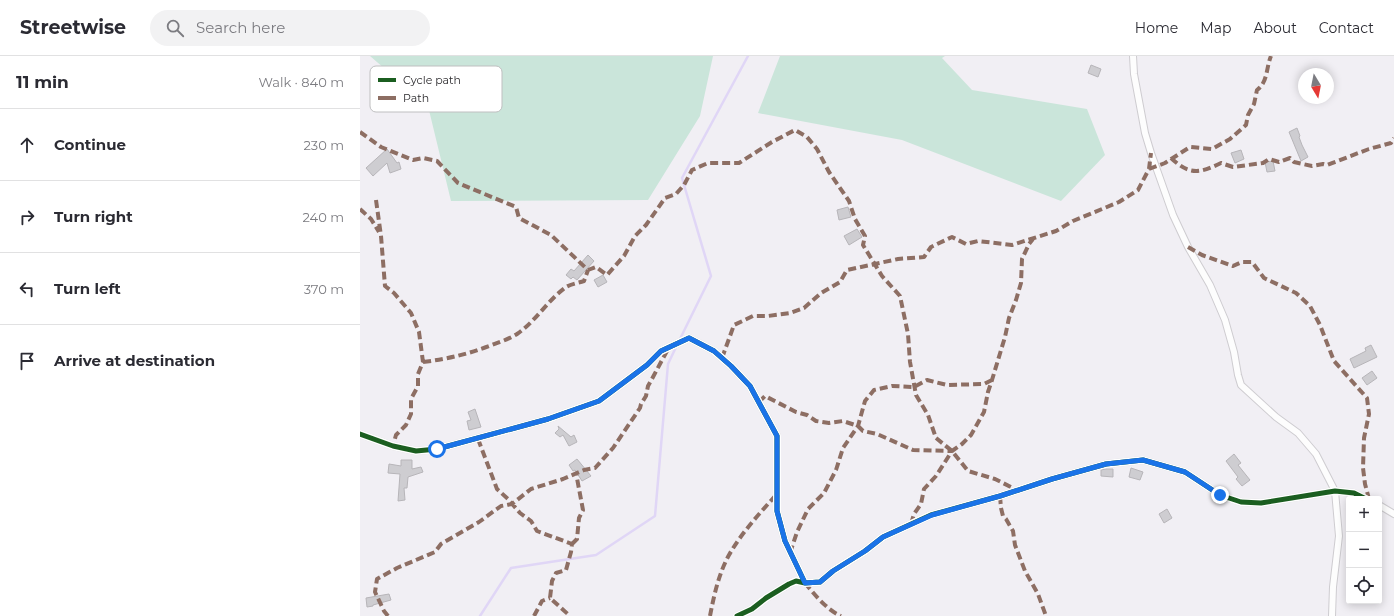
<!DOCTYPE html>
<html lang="en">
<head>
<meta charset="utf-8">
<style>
  body { margin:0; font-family:Montserrat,sans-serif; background:#f2f2f3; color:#2b2b33 }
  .controls { position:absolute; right:12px; bottom:12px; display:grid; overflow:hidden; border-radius:4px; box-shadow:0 2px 10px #0003 }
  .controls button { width:36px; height:36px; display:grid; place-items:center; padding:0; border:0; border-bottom:1px solid #e1e1e2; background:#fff; color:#2b2b33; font:20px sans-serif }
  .compass { position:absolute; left:938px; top:12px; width:36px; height:36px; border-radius:50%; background:#fff; box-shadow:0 2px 10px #0003; rotate:170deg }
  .stop { position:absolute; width:12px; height:12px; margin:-9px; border:3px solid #1a73e8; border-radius:50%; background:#fff }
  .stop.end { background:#1a73e8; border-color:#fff; box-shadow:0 1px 4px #0008 }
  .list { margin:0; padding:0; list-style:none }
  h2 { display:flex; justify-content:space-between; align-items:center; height:52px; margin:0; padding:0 16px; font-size:17px }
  h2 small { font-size:13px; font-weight:400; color:#7c7c81 }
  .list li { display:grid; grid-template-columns:26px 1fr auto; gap:12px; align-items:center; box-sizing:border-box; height:72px; padding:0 16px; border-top:1px solid #e1e1e2 }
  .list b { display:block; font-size:15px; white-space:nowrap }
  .list em { font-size:13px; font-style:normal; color:#7c7c81 }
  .icon { flex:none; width:22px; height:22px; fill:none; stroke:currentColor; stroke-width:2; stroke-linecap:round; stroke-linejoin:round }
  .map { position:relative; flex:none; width:1034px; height:560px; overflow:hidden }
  header { display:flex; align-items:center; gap:24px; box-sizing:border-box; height:56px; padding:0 20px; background:#fff; border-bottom:1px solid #e1e1e2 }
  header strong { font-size:19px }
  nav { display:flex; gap:22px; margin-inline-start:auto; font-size:14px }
  .search { width:280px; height:36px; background:#f2f2f3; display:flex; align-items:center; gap:10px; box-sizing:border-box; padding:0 14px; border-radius:22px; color:#7c7c81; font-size:15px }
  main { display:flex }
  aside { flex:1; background:#fff }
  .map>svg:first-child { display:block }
  .green { fill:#cae5da }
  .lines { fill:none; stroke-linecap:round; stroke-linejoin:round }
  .stream { stroke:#e0d6f6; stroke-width:2.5 }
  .building { fill:#cecdd1; stroke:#b7b5b9 }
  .minor-casing { stroke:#ceccd0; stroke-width:8 }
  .minor { stroke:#fdfdfd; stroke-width:6 }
  .quiet { stroke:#8d6e63; stroke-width:4; stroke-dasharray:8 4; stroke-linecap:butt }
  .cycleway-casing { stroke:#fff; stroke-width:8 }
  .cycleway { stroke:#1b5e20; stroke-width:5 }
  .route { stroke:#1a73e8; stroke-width:5 }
  .key { fill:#fff; stroke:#bfbfc0; stroke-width:1 }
  .key-label { font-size:11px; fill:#2b2a2d }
</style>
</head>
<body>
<header>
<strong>Streetwise</strong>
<div class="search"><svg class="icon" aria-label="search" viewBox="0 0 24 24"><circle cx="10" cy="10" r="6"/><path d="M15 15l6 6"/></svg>Search here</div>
<nav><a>Home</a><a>Map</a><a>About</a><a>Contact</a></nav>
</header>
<main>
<aside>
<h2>11 min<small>Walk · 840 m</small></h2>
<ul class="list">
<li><svg class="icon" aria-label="ahead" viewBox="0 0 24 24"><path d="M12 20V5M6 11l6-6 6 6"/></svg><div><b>Continue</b></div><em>230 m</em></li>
<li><svg class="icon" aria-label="right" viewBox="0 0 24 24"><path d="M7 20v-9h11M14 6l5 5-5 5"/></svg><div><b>Turn right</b></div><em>240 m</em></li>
<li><svg class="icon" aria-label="left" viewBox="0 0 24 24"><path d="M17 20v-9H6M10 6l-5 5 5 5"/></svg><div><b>Turn left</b></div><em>370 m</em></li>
<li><svg class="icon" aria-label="arrive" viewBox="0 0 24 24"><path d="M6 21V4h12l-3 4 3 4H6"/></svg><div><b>Arrive at destination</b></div></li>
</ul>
</aside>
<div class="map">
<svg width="1034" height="560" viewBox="0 0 1034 560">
  <rect width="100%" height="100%" fill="#f1eff4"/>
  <path class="green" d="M10,0h343l-13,60 -52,84 -197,1 -23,-95z
    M420,0h165l-3,2 30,32 115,19 18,46 -44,46 -159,-61 -144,-27z"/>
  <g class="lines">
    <path class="stream" d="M319,285l32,-65 -29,-98 66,-122
      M120,560l31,-48 85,-13 59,-39 13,-152 9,-19"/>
  </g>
  <path class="building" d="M731,9l10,4 -3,8 -10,-4z
    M937,72l3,8 -1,1 3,8 6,12 -7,4 -12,-29z
    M27,93l10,14 2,-1 2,7 -11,4 -3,-10 -14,13 -7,-8z
    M881,94l3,9 -9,4 -4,-10z
    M913,105l2,10 -8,1 -2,-10z
    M488,151l3,10 -12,3 -2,-10z
    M497,173l5,8 -13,8 -5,-9z
    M228,199l6,6 -17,19 -4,-3 -2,2 -5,-4 5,-6 3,2z
    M243,219l4,7 -9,5 -4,-7z
    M1011,289l6,12 -23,11 -4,-9 16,-8 -1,-3z
    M1012,315l5,7 -10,7 -5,-7z
    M115,353l6,18 -12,3 -2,-9 4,-1 -3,-8z
    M198,370l13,11 3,-2 3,7 -8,4 -6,-11 -3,2 -5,-4 4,-4z
    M874,398l7,9 -3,2 12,15 -8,6 -6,-7 2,-2 -12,-16z
    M217,403l14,17 -9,5 -7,-11 -2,1 -4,-6z
    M41,404h11v9l9,-2 2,5 -15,5 -1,11h-3l1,12 -7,1 2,-27 -12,-1 1,-9 12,2z
    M771,412l12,4 -3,8 -11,-3z
    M746,413h7v8l-12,-1v-6z
    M807,453l5,9 -8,5 -5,-9z
    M29,538l2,6 -18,5v1l-6,1 -1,-9z"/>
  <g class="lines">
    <g class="minor-casing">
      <path id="minor" d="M773,0l1,18 11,59 6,20 22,62 15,32 22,38 15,35 9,32 4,23 3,10 35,32 22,16 18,21 19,37 4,45 -6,51 -1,29
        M0,378l33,12 23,5 21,-2 111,-30 51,-18 48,-36 14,-14 28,-13 25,13 17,15 19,20 27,50v75l8,30 20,42
        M1019,449l15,9
        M377,560l15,-7 14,-11 23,-14 7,-3 9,2 15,-1 13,-11 32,-20 18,-14 48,-22 69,-19 52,-17 54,-15 37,-4 42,12 35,23 21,7 20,1 74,-12 19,2 12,6"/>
    </g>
    <use href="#minor" class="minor"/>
    <path class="quiet" d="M0,76l21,15 32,13 10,-2 14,3 21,22 58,24 3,11 32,17 37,35 8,-3 11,8 17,-19 11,-20 11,-11 19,-27 11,-4 8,-9 8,-15 16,-7h31l33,-21 23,-12 12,7 10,12 12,23 20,29 6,18 10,17 -2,9 19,31 18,20 8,38 2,28 6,33 12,20 8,23 16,13 16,20 27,8 24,12
      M811,102c19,18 29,15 50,5l12,4 30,-4 6,-4 10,3 11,-4 4,4 18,4 11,-2 4,1 42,-16 22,-6 3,-5
      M789,113l16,-6 25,-16 22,2 18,-10 16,-14 2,-10 6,-11 3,-14c11,-8 9,-22 14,-34
      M16,144l5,36 4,50 9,7 17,20 8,19 4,30 -5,12v12l-7,13v15l-5,11 -10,10 -3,11
      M0,153l11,10 8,13
      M828,191l14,8 31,11 9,-4h10l12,16 32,15 14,13 10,19 14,36 33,37 2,16 -5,24 -1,30 2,16 4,15
      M362,302l12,-33 19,-9h15l22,-3 14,-5 17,-15 19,-11 7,-12 51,-11 26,-2 7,-10 21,-10 14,7 12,-3 34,4 44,-14 17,-10 46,-19 19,-12 11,-21 2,-16
      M63,306c25,-3 45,-8 69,-17 8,-3 17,-6 25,-11 19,-13 31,-34 49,-47 5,-3 12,-4 18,-6l4,-11
      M399,346l6,-6 31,16 11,3 9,6 13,2 14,-2 15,5 5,5 14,3 36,16 39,1
      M118,383l19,50 11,10 12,14 11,8 6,10 35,13 -1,8 -5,18 -10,3 -4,8 -2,17 20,18
      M640,440l1,12 2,8 3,3 7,12 2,14 10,26 13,23 8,22
      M551,468l3,-10 7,-10 3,-15 12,-13 16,-25 10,-7 9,-9 13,-23 4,-20 4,-12 13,-43 4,-19 7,-18 5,-17 1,-24 7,-15 4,-5
      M212,488l5,-5 2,-21 4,-8 -7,-37
      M430,497l7,-21 11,-23 16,-16 12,-23 7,-22 15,-22 7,-25 9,-11 18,-4 22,1 13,-7 20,5 37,-1 8,-4
      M445,527c10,12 22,27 36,33
      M28,560l-4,-5 -9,-19 2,-13 20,-11 38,-16 6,-8 38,-22 22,-16 11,-2 19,-15 32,-10 21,-9 11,-2 18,-20 27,-40 1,-4 5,-8 2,-10 5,-9 15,-28
      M174,560l8,-15 8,-3
      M350,560c4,-21 9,-43 19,-61 13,-23 31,-42 48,-61"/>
    <g class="cycleway-casing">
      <path id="cycleway" d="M0,378l33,12 23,5 21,-2 111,-30 51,-18 48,-36 14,-14 28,-13 25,13 17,15 19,20 27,50v75l8,30 20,42
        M377,560l15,-7 14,-11 23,-14 7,-3 9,2 15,-1 13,-11 32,-20 18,-14 48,-22 69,-19 52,-17 54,-15 37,-4 42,12 35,23 21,7 20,1 74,-12 19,2 12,6"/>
    </g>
    <use href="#cycleway" class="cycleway"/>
  </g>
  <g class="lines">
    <path class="route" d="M77,393l111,-30 51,-18 48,-36 14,-14 28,-13 25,13 17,15 19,20 27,50v75l8,30 20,42 15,-1 13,-11 32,-20 18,-14 49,-22 68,-19 52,-17 54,-15 37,-4 42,12 35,23"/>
  </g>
  <rect x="10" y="10" width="132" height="46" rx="6" class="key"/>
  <rect x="18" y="22" width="18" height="4" fill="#1b5e20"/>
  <rect x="18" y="40" width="18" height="4" fill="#8d6e63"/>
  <g class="key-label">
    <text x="43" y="28">Cycle path</text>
    <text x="43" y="46">Path</text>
  </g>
</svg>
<div class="controls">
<button>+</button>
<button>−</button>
<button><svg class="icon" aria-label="locate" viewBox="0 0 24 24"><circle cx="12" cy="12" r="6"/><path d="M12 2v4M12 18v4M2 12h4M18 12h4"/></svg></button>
</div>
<svg class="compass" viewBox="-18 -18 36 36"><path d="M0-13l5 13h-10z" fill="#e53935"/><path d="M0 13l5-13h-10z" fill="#7c7c81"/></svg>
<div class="stop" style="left:77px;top:393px"></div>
<div class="stop end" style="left:860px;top:439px"></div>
</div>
</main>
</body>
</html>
